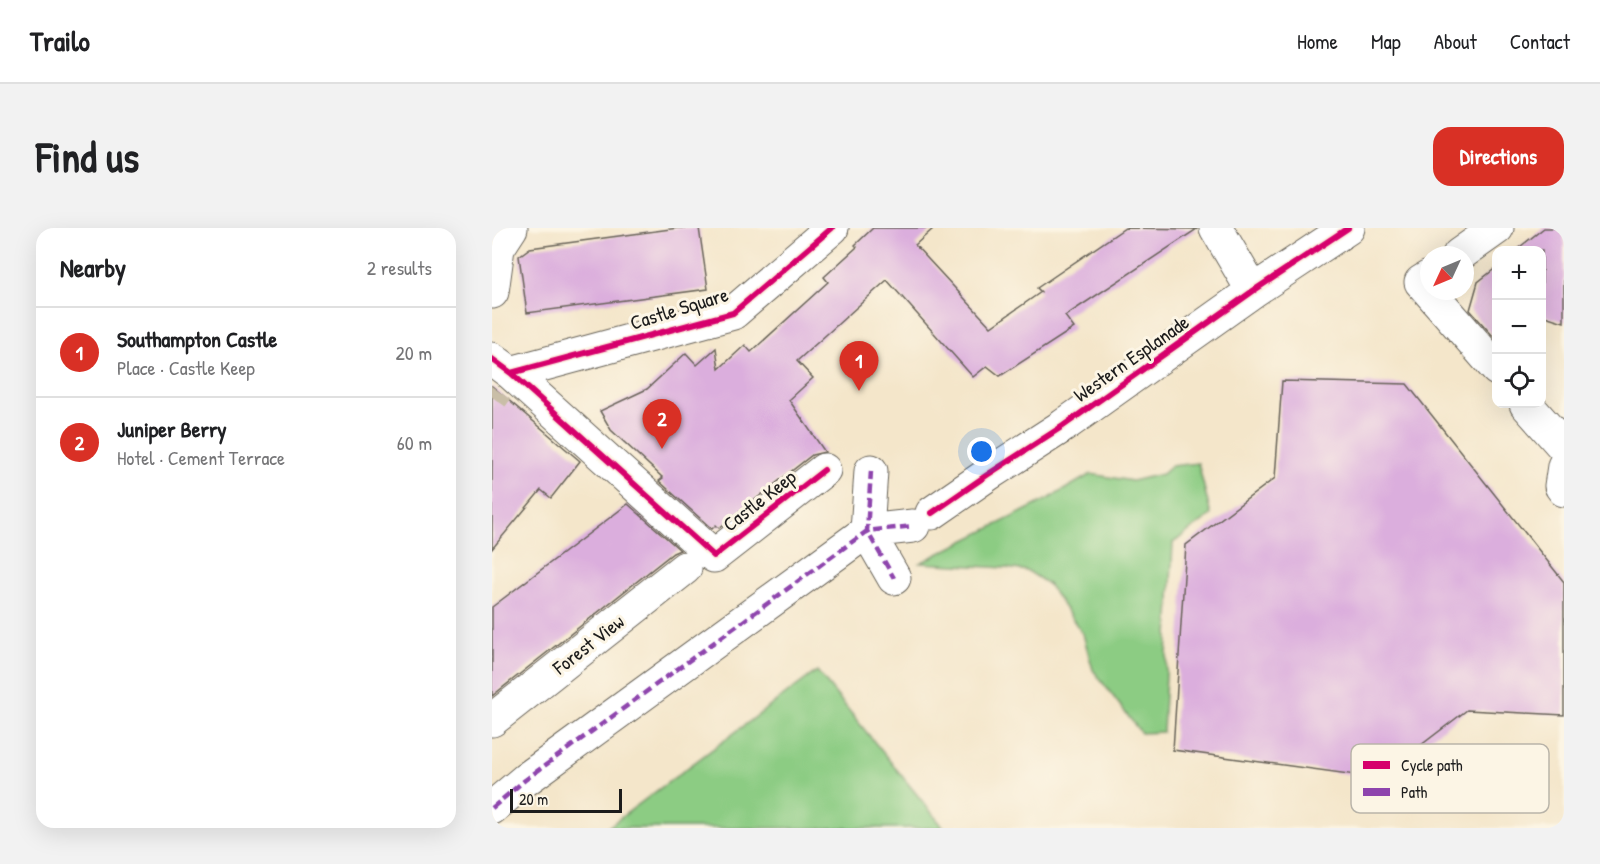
<!DOCTYPE html>
<html lang="en">
<head>
<meta charset="utf-8">
<style>
  body { margin:0; font-family:"Patrick Hand",sans-serif; background:#f2f2f2; color:#202124 }
  .controls { position:absolute; right:18px; top:18px; display:grid; overflow:hidden; border-radius:12px; box-shadow:0 6px 24px #0002 }
  .controls button { width:54px; height:54px; display:grid; place-items:center; padding:0; border:0; border-bottom:2px solid #e0e0e0; background:#fff; color:#202124; font:30px sans-serif }
  .compass { position:absolute; left:928px; top:18px; width:54px; height:54px; border-radius:50%; background:#fff; box-shadow:0 6px 24px #0002; rotate:226deg }
  .scale { position:absolute; left:18px; bottom:15px; width:112px; box-sizing:border-box; padding-left:6px; border:3px solid #1c1c1c; border-top:0; font-size:16px; line-height:21px; white-space:nowrap; color:#1c1c1c; -webkit-text-stroke:4px #fcf5e5; paint-order:stroke }
  .you { position:absolute; left:490px; top:224px; width:21px; height:21px; margin:-15px; border:4px solid #fff; border-radius:50%; background:#1a73e8; box-shadow:0 0 0 9px #1a73e833 }
  .badge { display:grid; place-items:center; width:39px; height:39px; border-radius:50%; background:#d93025; color:#fff; font-size:20px; font-weight:700 }
  .pin { position:absolute; translate:-50% -50px; filter:drop-shadow(0 2px 3px #0008) }
  .pin::after { content:''; position:absolute; top:32px; width:21px; height:18px; background:inherit; clip-path:polygon(0 0,100% 0,50% 100%) }
  .list { margin:0; padding:0; list-style:none }
  h2 { display:flex; justify-content:space-between; align-items:center; height:78px; margin:0; padding:0 24px; font-size:26px }
  h2 small { font-size:20px; font-weight:400; color:#757577 }
  .list li { display:grid; grid-template-columns:39px 1fr auto; gap:18px; align-items:center; box-sizing:border-box; height:90px; padding:0 24px; border-top:2px solid #e0e0e0 }
  .list b { display:block; font-size:22px; white-space:nowrap }
  .list p { margin:0; font-size:20px; white-space:nowrap; color:#757577 }
  .list em { font-size:20px; font-style:normal; color:#757577 }
  .icon { flex:none; width:33px; height:33px; fill:none; stroke:currentColor; stroke-width:2; stroke-linecap:round; stroke-linejoin:round }
  .map { position:relative; flex:none; width:1072px; height:600px; overflow:hidden; border-radius:18px }
  header { display:flex; align-items:center; gap:36px; box-sizing:border-box; height:84px; padding:0 30px; background:#fff; border-bottom:2px solid #e0e0e0 }
  header strong { font-size:28px }
  nav { display:flex; gap:33px; margin-inline-start:auto; font-size:21px }
  .intro { display:flex; align-items:center; justify-content:space-between; box-sizing:border-box; height:144px; padding:0 36px }
  h1 { margin:0; font-size:42px }
  .button { padding:15px 27px; border-radius:18px; background:#d93025; color:#fff; font-size:21px; font-weight:700 }
  main { display:flex; gap:36px; padding:0 36px }
  aside { flex:1; background:#fff; border-radius:18px; box-shadow:0 6px 24px #0002 }
  .map>svg:first-child { display:block }
  .green { fill:#8ccc83; stroke:#547450; stroke-width:1.5 }
  .building { fill:#dbaedd }
  .lines { fill:none; stroke-linecap:round; stroke-linejoin:round }
  .minor-tunnel { stroke:#c9bea7; stroke-width:33; stroke-dasharray:33 16; stroke-linecap:butt }
  .minor-casing { stroke:#686359; stroke-width:35 }
  .minor { stroke:#fff; stroke-width:33 }
  .quiet { stroke:#8e44ad; stroke-width:4.5; stroke-dasharray:9 4.5; stroke-linecap:butt }
  .cycleway-casing { stroke:#fcf5e5; stroke-width:10 }
  .cycleway { stroke:#d6006c; stroke-width:6 }
  .labels { text-anchor:middle; dominant-baseline:central; stroke-width:6; stroke-linejoin:round; paint-order:stroke }
  .street-label { font-size:20px; fill:#1c1c1c; stroke:#fcf5e5 }
  .key { fill:#fcf5e5; stroke:#b9b4a9; stroke-width:1.5 }
  .key-label { font-size:16px; fill:#1c1c1c }
</style>
</head>
<body>
<header>
<strong>Trailo</strong>
<nav><a>Home</a><a>Map</a><a>About</a><a>Contact</a></nav>
</header>
<div class="intro"><h1>Find us</h1><a class="button">Directions</a></div>
<main>
<aside>
<h2>Nearby<small>2 results</small></h2>
<ul class="list">
<li><span class="badge">1</span><div><b>Southampton Castle</b><p>Place · Castle Keep</p></div><em>20 m</em></li>
<li><span class="badge">2</span><div><b>Juniper Berry</b><p>Hotel · Cement Terrace</p></div><em>60 m</em></li>
</ul>
</aside>
<div class="map">
<svg width="1072" height="600" viewBox="0 0 1072 600">
  <rect width="100%" height="100%" fill="#fcf5e5"/>
  <filter id="ink" filterUnits="userSpaceOnUse"><feTurbulence type="fractalNoise" baseFrequency=".0167" numOctaves="2"/><feDisplacementMap in="SourceGraphic" scale="12" xChannelSelector="R" yChannelSelector="G"/><feConvolveMatrix kernelMatrix="1 2 1 2 8 2 1 2 1" color-interpolation-filters="sRGB"/></filter>
  <filter id="wash" filterUnits="userSpaceOnUse"><feTurbulence type="fractalNoise" baseFrequency=".008" numOctaves="4" result="noise"/><feDisplacementMap in="SourceGraphic" scale="24" xChannelSelector="R" yChannelSelector="G"/><feGaussianBlur stdDeviation="1.35" result="paint"/><feColorMatrix in="noise" values="0 0 0 0 0 0 0 0 0 0 0 0 0 0 0 0 0 1.4 0 .05"/><feComposite in="paint" operator="in"/></filter>
  <g filter="url(#wash)">
    <rect width="100%" height="100%" fill="#f4e6ca"/>
    <path class="green" d="M706,235l13,52 -38,28 -10,189 -22,1 -48,-63 -10,-36 -35,-50 -20,-13 -22,-3 -86,-5 128,-64 43,-25 41,7 30,-7 9,-8z
      M325,443l127,157h-337z"/>
    <g id="blocks">
      <path class="building" d="M186,0h21l9,61 -181,24 -8,-57 11,-8z
        M381,0h61l-19,17 76,82 50,-35 -4,-4 88,-60 72,1 -132,87 9,12 -74,48 -13,-10 -14,11 -86,-97 -90,81 16,17 -24,22 36,52 -13,3 -93,73 -3,-3 -4,4 -53,-48 4,-3 -52,-48 -11,-19 47,-22 39,-36 11,12 19,-17 3,21 26,-24 6,7 77,-70 -4,-5 33,-30 -2,-2z
        M1052,0h20v94l-19,-6 -3,3v-69h-26z
        M1005,39v70l-4,-1 -23,-26 8,-28z
        M790,153l125,3 157,198v133l-97,-5 -89,68 -205,-28 13,-205 89,-67z
        M0,158l88,75 -29,37 -10,-8 -49,59z
        M136,276l52,46 -7,3 -181,143v-89z"/>
    </g>
  </g>
  <g filter="url(#ink)">
    <use href="#blocks" fill-opacity="0" stroke="#686359" stroke-width="1.5"/>
    <g class="lines">
      <path class="minor-tunnel" d="M0,169l5,-7"/>
      <g class="minor-casing">
        <path id="minor" d="M724,0l37,63
          M967,27l38,-27
          M937,49l-8,5 76,87
          M0,64l6,-44 13,-20
          M0,131l19,14 203,183 110,-86
          M19,145l222,-60 99,-85
          M1034,176l38,43
          M1072,238l-3,20 3,4
          M379,243l-4,60 27,47
          M440,285l55,-38 76,-49 190,-135 95,-63
          M0,492l193,-152
          M0,580l33,-28 342,-249 46,-5"/>
      </g>
      <use href="#minor" class="minor"/>
      <path class="quiet" d="M379,243l-4,60 27,47
        M0,580l33,-28 342,-249 46,-5"/>
      <g class="cycleway-casing">
        <path id="cycleway" d="M0,131l19,14 203,183 110,-86
          M19,145l222,-60 99,-85
          M440,285l55,-38 76,-49 190,-135 95,-63"/>
      </g>
      <use href="#cycleway" class="cycleway"/>
    </g>
  </g>
  <g class="labels">
    <g class="street-label">
      <text transform="translate(187 80) rotate(-17)">Castle Square</text>
      <text transform="translate(639 130) rotate(-35)">Western Esplanade</text>
      <text transform="translate(267 272) rotate(-38)">Castle Keep</text>
      <text transform="translate(96 416) rotate(-38)">Forest View</text>
    </g>
  </g>
  <rect x="859" y="516" width="198" height="69" rx="9" class="key"/>
  <rect x="871" y="533" width="27" height="8" fill="#d6006c"/>
  <rect x="871" y="560" width="27" height="8" fill="#8e44ad"/>
  <g class="key-label">
    <text x="909" y="543">Cycle path</text>
    <text x="909" y="570">Path</text>
  </g>
</svg>
<div class="controls">
<button>+</button>
<button>−</button>
<button><svg class="icon" aria-label="locate" viewBox="0 0 24 24"><circle cx="12" cy="12" r="6"/><path d="M12 2v4M12 18v4M2 12h4M18 12h4"/></svg></button>
</div>
<svg class="compass" viewBox="-18 -18 36 36"><path d="M0-13l5 13h-10z" fill="#e53935"/><path d="M0 13l5-13h-10z" fill="#757577"/></svg>
<div class="scale">20 m</div>
<div class="you"></div>
<div class="pin badge" style="left:367px;top:163px">1</div>
<div class="pin badge" style="left:170px;top:221px">2</div>
</div>
</main>
</body>
</html>
